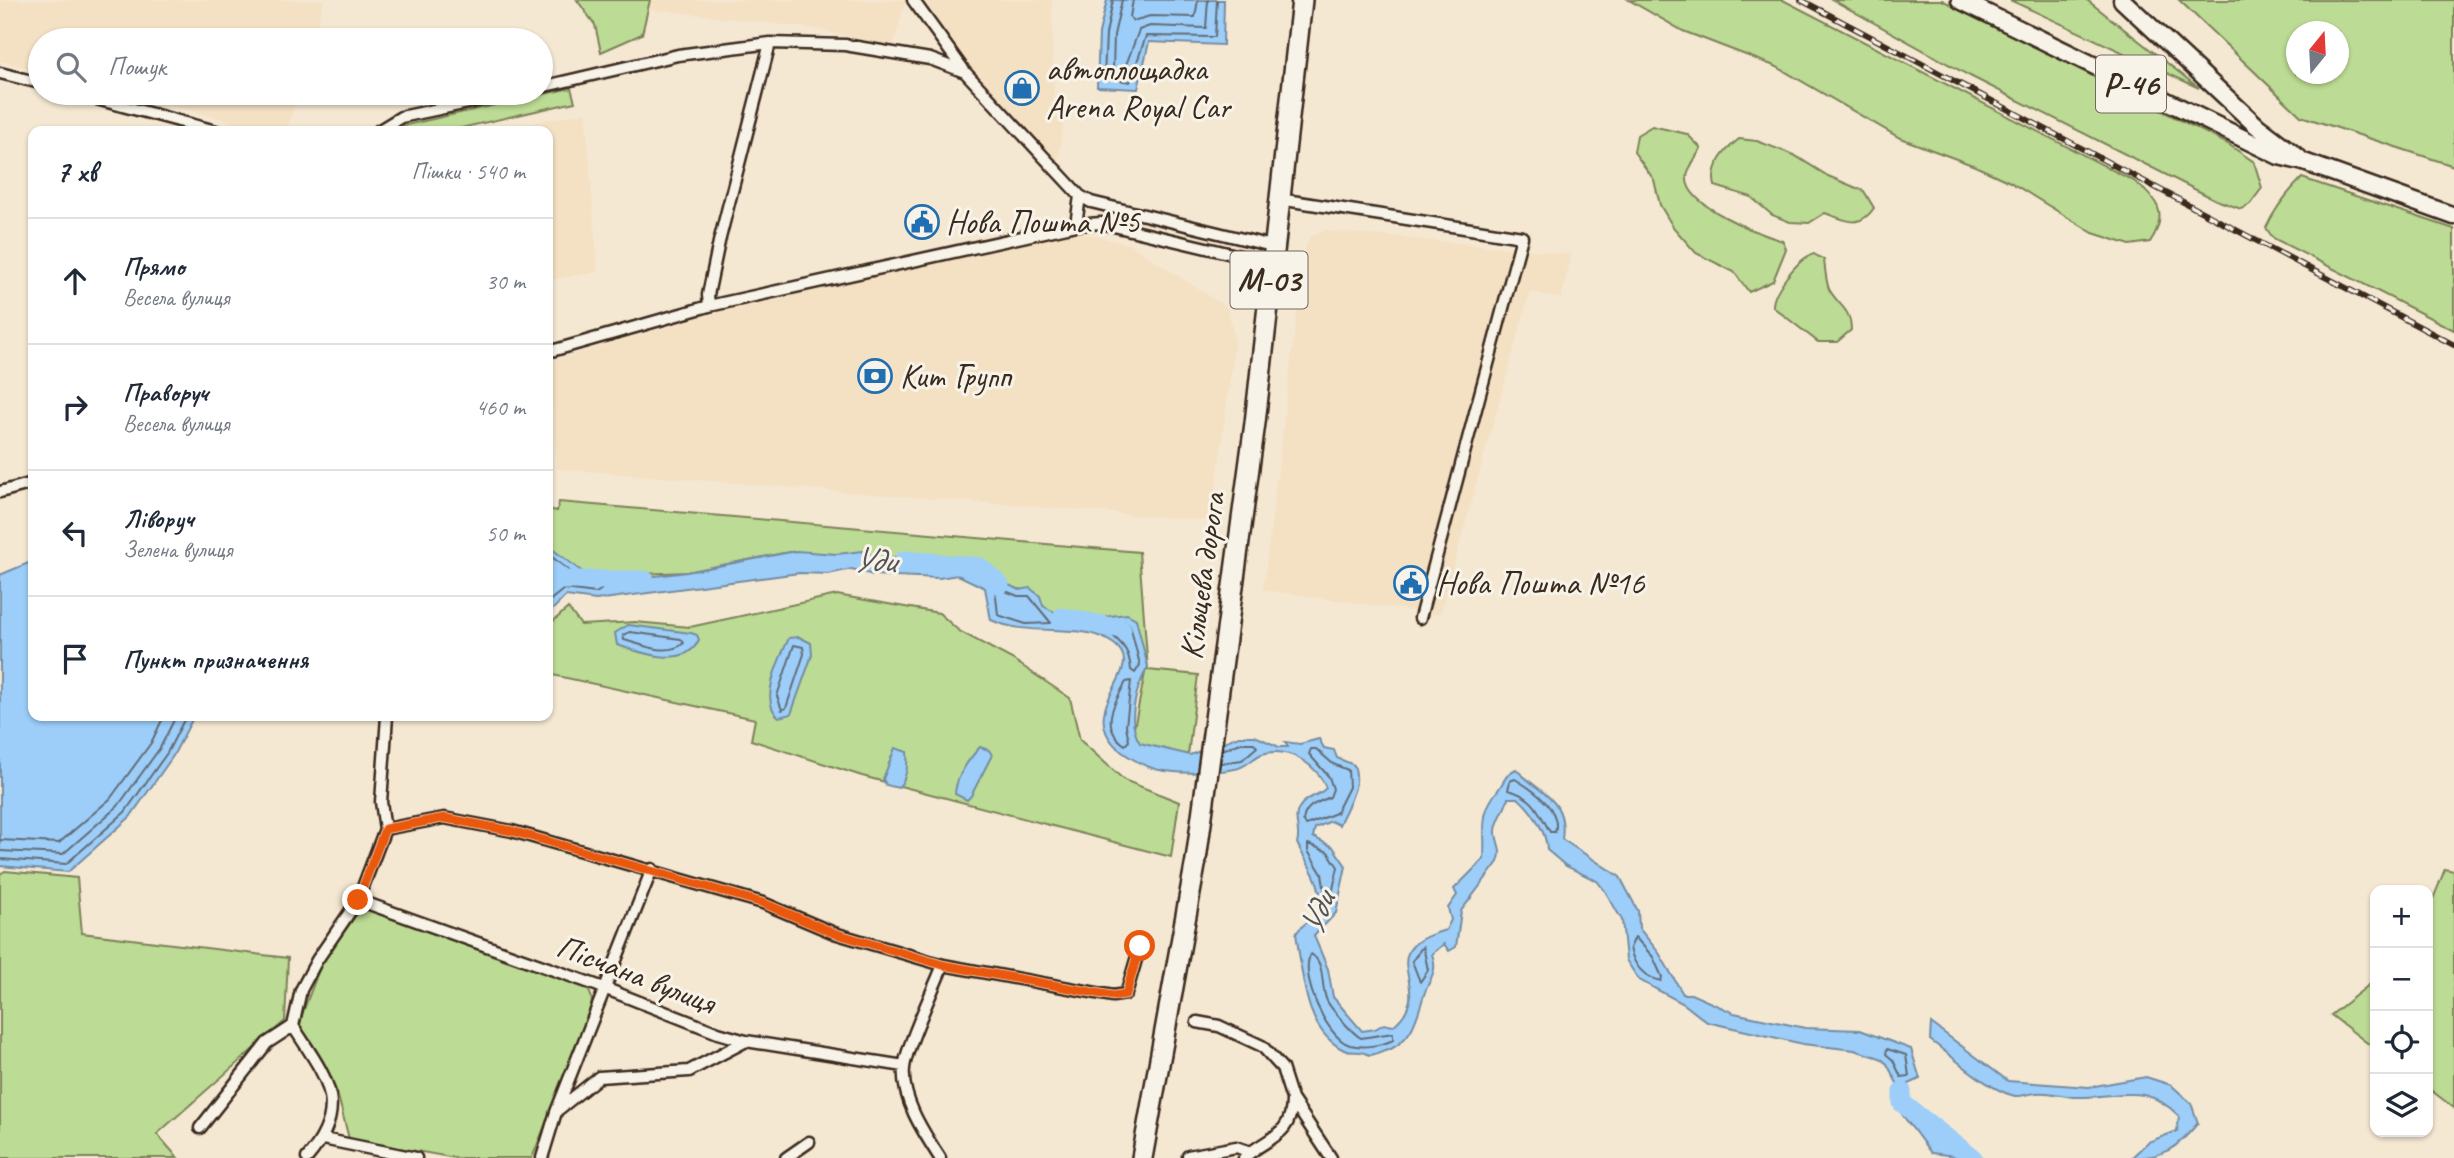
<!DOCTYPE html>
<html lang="uk">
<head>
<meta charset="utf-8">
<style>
  body { margin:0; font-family:Caveat,sans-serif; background:#f6f6f7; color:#1f2937 }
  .controls { position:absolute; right:21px; bottom:21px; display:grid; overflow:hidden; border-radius:14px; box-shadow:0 2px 5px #0004 }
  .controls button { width:63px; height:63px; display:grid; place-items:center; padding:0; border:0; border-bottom:2px solid #e0e1e3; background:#fff; color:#1f2937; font:35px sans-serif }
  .compass { position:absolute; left:2286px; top:21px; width:63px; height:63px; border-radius:50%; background:#fff; box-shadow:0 2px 5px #0004; rotate:18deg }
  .stop { position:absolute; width:21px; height:21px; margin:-16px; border:5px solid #ea580c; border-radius:50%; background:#fff }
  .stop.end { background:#ea580c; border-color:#fff; box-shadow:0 2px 7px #0008 }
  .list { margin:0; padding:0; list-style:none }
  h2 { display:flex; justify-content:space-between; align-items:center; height:91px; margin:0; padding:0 28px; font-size:30px }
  h2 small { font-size:23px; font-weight:400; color:#747a83 }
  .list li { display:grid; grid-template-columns:46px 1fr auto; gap:21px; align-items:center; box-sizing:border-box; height:126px; padding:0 28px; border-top:2px solid #e0e1e3 }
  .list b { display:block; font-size:26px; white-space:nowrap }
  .list p { margin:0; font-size:23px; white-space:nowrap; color:#747a83 }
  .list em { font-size:23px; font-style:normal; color:#747a83 }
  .icon { flex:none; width:38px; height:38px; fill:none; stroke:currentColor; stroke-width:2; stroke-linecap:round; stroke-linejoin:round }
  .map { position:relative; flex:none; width:2454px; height:1158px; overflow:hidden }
  .search { position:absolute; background:#fff; box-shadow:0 2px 5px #0004; left:28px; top:28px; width:525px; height:77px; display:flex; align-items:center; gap:18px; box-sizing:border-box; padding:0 24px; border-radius:38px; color:#747a83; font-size:26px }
  .panel { position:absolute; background:#fff; box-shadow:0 2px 5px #0004; left:28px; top:126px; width:525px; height:595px; border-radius:14px }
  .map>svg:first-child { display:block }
  .built { fill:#f4e1c4 }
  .green { fill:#bcdb94; stroke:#7c8259; stroke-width:2; fill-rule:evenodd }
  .water { fill:#9ccef9; stroke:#758ca1; stroke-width:2 }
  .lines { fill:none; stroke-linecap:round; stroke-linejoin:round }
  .shore { stroke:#626c76; stroke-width:2 }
  .river { stroke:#9ccef9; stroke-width:19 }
  .street-casing { stroke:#3b2a1e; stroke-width:15 }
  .primary-casing { stroke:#3b2a1e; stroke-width:21 }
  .highway-casing { stroke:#3b2a1e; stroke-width:24 }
  .street { stroke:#f7f3e8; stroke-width:10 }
  .primary { stroke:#f7f3e8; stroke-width:16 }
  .highway { stroke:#f7f3e8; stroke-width:19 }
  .rail-casing { stroke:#3b2a1e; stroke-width:6 }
  .rail { stroke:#f7f3e8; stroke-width:3.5; stroke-dasharray:10; stroke-linecap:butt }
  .route { stroke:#ea580c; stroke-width:9 }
  .labels { text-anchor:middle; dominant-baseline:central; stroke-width:6; stroke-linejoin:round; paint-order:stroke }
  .shield { fill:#f7f3e8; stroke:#73665b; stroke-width:2 }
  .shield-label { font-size:32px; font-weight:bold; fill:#3b2a1e }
  .poi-label { font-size:33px; fill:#3b2a1e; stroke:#f7f3e8; text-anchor:start }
  .street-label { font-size:33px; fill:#3b2a1e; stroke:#f7f3e8 }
  .water-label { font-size:35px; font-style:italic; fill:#535355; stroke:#f7f3e8 }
</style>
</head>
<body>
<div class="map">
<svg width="2454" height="1158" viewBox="0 0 2454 1158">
  <rect width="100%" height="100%" fill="#f5e8d3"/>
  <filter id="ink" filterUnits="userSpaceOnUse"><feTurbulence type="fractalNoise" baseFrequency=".0143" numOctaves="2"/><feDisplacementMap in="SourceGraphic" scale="14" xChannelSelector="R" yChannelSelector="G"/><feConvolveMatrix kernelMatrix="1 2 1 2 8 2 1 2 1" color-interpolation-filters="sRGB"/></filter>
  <g filter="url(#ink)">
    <path class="built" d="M0,0h324l-11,40h-273v31l-40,-10z
      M650,0h256l-13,47 -84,-19 -161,-19z
      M919,0h133l2,107 11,3 -7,53 -86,-94z
      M122,93h176l-11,38h-18z
      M586,112l12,160 -46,8 -4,-36v-113h-14l-1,-8z
      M1069,230l61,14 98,64 7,33 -23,180 -655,-52 -8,-108 163,-47z
      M1325,230l247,24 -11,45 -31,-7 -90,323 -177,-25 41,-338 5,-15z"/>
    <path class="green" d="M577,0h73l-8,34 -41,18 -6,-27z
      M1629,0h154l351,181c24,19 35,33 16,61l-20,3 -37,-12 -83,-51 -35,-16 -75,-28 -123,-71 -94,-36z
      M1833,0h109l286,144 26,18 8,26 -12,16 -9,5 -25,-9 -246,-124z
      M2010,0h77l112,88z
      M2179,0h275v166l-153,-50zM2296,32h42v42h-42z
      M571,88l4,14 -127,29h-54l-1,-3z
      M1652,126l35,8 14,14c-4,9 -13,19 -14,29 -3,29 73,57 96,64l3,8 -13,32 -24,11 -15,-20 -38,-19 -23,-26 -13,-22 -6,-25 -20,-28 3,-17z
      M1739,139l18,2 37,14 34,21 36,15 10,17c-15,22 -28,12 -49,5l-16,10 -19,-1 -18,-7 -21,-18 -36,-11c-5,-19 10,-36 24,-47z
      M2302,178l152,51v101l-181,-92 -7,-10c9,-20 20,-34 36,-50z
      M1814,254l10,6c1,8 2,22 5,29 9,17 22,19 22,41l-14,12h-19l-45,-35c-1,-15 26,-50 41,-53z
      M559,502l580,50 9,118 50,5 -10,80 -50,-7 -6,-10 13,-65 -10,-50 -29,-7 -14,11 -47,-18 -12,-17 -19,-4 -42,-21 -183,-15 -102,20 -70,3 -66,-6 -3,-7v-53l9,2z
      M837,595l102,18 20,18 53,28 58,39 10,42 44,40 55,22 -8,55 -309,-81 -111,-36 4,-21 -207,-45v-48l20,-18 13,17 54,-3 55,5z
      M2445,869l9,2v237l-26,-20v-176z
      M5,871l72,7 5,55 206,25 -3,63 -128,113 21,24h-178v-284z
      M362,907l220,77c10,8 11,14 9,26l-59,148h-77l-106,-19 -12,-47 -39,-67 24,-63z
      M2375,980v69l-44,-34z"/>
    <path class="water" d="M1107,0h117l-1,45 -74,-3 -11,47 -41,-2 2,-54z
      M548,546l36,27 24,9 79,-10 109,-21 41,3 26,-3 17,8 15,-2 48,7 26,-1 15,5 22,16 14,6 10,-2 10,8 3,10c8,5 45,20 54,20 6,-1 9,-5 13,-10l17,-2 9,5 12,48c-12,20 -22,56 -8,76l50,12 49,-19h16l24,11h9l-3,-5 15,2 19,-5 5,9 10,2 3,8 17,7c8,22 -7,40 -15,60l-8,-4 -16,7 -2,9 20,10 13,19 -10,47 -22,23 14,33 5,28 29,34 13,-2 9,-5 9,2c48,-39 -28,-74 53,-96l5,-10 -3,-12 9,-13 -3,-6 30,-30c2,-30 -6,-44 14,-69 7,-9 7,-16 18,-21 23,25 52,29 46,70l58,38 18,34 1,17 20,25 24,41h8l43,19 71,15 55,2 51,19 9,30 -11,5 -2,19 41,45 6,-1 18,11 -41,-5 -36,-48 3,-20 -11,-21 -7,-6 -26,-8 -51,-6 -96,-22 -23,-18 -45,-24 -13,-20 -4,-40 -17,-29 -8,-10 -31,-15 -19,-16c0,-18 -16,-41 -29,-52h-10c-2,12 -13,23 -12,35 1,11 7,17 2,29l-37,49 -5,36 -7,4 -5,-7 -12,10c6,16 -1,23 -7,38 -8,23 -10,44 -34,57 -8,0 -13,5 -20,6 -4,0 -7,-3 -11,-3 -5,-1 -10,1 -16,-2 -41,-20 -41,-78 -48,-116 5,-10 18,-14 22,-24 9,-23 -13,-48 -21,-67 5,-13 -7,-26 5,-39 7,-8 18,-9 24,-16 -9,-24 -38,-42 -64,-34 -10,4 -15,13 -27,15 -26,4 -55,6 -80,0 -13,-4 -22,-9 -33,-17 -53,-43 29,-81 -8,-108 -32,-24 -81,-5 -123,-24l-6,-32 -27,-13 -19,3 -66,-3 -21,-6 -24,5 -29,-1 -203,27 -30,-4 -18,18z
      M33,561v155h161l-21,40 -43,61 -62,55 -68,-6v-291z
      M628,625l63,8 6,2 2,5c-14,30 -60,12 -82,5l-2,-12z
      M799,637l12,6 1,12 -21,59 -12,3c-21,-15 1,-60 10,-79z
      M980,747l9,3 3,5 -21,41 -4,4 -12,-6c1,-18 13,-34 25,-47z
      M895,748l12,4c1,11 0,27 -9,36l-12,-3 -3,-6z
      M1931,1023l77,58 81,6 57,-10 25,8 20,18 7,20c-21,25 -34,35 -67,35l17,-16 29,-11 2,-15c-36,-36 -61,-17 -105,-19 -13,-1 -26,-6 -38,-4 -7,0 -14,4 -21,3 -26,-5 -63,-40 -85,-56z"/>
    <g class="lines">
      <path class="shore" d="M1113,0l-7,34 -2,43 26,5 16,-46 69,1 2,-37
        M1122,0l-8,35 -1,34 10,4 16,-43 11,-4 56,2 2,-28
        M1133,0l-3,17 3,4 17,-5 45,1 3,-17
        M548,554l32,25 22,10 -6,4 -32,-4 -16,13
        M995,587l23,9h11l22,27 -25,1 -28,-9z
        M1125,621l5,4 10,40 -5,8 -4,-3c-2,-21 -8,-25 -23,-39l6,-9z
        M630,632l51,7 3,4c-17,14 -41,2 -60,-3l-1,-5z
        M794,645l9,2 1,7 -18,54 -4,2 -5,-14z
        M1131,681l-5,45 3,15 -4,4c-26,-18 -11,-42 1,-63z
        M1311,749h5l17,15 15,6 1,17 -13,26 -30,12 -3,-4c2,-16 14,-18 27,-24l3,-8 -4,-12 -20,-23z
        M1221,763l21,-3 15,-13 -3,-4h-13l-19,7
        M1515,779c17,10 47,30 40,53h-5c-12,-22 -17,-36 -42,-42l2,-9z
        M0,840l59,3 51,-44 41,-56 13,-27
        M1308,844l20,8 10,15 -8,35 -4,-2 -4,-26 -14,-23z
        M0,851l63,3 55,-48 42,-58 16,-32
        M0,859l66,5 59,-52 42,-59 19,-37
        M1635,937l18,20 9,20 -1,4c-18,-4 -27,-15 -31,-33z
        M1423,946l5,24 -8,12 -8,-21z
        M1311,954c15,9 9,32 16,47 5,9 25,32 34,37l32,-5v7c-12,6 -30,8 -43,5 -23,-6 -52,-71 -39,-91z
        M1887,1049l19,6 3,21 -8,1 -8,-17 -7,-6z"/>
      <path class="river" d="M904,560l76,7 20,18
        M548,580h97
        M1062,617l60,12
        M1902,1091v12l71,55"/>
      <g class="street-casing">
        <path id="street" d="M913,0l50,69
          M0,73l40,10
          M541,87l137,-32 92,-12 75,2 85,14 35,13 115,124 11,6 181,44
          M74,93l142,38
          M378,131l23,-14 114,-24
          M1279,199l243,38 -102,381
          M1076,225l4,-29
          M709,306l-1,-11 11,-53 51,-199
          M548,352l161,-46 367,-81 25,-2 169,40
          M0,492l33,-9
          M385,829l59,-11 68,13 251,72 71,30 109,32 170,31 13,-2 14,-48
          M358,900l246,88 114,45 28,8 158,25
          M1197,1022l22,4 43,20 20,22 10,31 39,59
          M559,1109l40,-32 90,-6 57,-30
          M200,1128l67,-85 26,-17
          M323,1139l93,19
          M1188,1156l48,-9 15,5
          M307,1158c46,-53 17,-83 -14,-132l8,-36 16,-30 41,-60 27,-71 -4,-27 6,-86
          M542,1158l14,-46 96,-243
          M786,1158l23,-16
          M940,1158c-16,-25 -39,-59 -36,-90 2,-21 30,-80 39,-103
          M1244,1158c22,-21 48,-20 48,-58"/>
      </g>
      <g class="primary-casing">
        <path id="primary" d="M1960,0l319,156 25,6 150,54
          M2122,0l135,126 42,32"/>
      </g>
      <g class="highway-casing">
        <path id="highway" d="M1142,1158l54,-298 59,-437 47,-423"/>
      </g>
      <use href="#street" class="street"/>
      <use href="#primary" class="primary"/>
      <use href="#highway" class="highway"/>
      <g class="rail-casing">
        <path id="rail" d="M1801,0l653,345"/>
      </g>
      <use href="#rail" class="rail"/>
    </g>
  </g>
  <g class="lines" filter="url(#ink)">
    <path class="route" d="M358,900l27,-71 59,-11 68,13 251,72 71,30 109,32 170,31 13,-2 14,-48"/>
  </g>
  <defs>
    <g id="shop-ring" transform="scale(1.75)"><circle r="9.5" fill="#f7f3e8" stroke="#1f6fb2" stroke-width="1.5"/><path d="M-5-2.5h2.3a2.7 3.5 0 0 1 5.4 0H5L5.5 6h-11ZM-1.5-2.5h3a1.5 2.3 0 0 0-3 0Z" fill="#1f6fb2"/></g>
    <g id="civic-ring" transform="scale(1.75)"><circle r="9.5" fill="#f7f3e8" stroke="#1f6fb2" stroke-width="1.5"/><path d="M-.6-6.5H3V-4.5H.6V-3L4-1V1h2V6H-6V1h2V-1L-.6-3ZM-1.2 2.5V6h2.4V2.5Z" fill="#1f6fb2"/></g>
    <g id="bank-ring" transform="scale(1.75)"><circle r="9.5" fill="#f7f3e8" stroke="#1f6fb2" stroke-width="1.5"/><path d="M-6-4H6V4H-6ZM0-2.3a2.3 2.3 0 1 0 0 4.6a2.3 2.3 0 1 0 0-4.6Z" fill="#1f6fb2"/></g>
  </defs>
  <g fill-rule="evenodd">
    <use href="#shop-ring" x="1022" y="88"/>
    <use href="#civic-ring" x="922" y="222"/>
    <use href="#bank-ring" x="875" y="376"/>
    <use href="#civic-ring" x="1411" y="583"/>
  </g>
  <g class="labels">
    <g class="shield">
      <rect x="2096" y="55.5" width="70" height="57" rx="5"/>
      <rect x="1230.5" y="251.5" width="77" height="57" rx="5"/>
    </g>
    <g class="shield-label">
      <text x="2131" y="84">Р-46</text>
      <text x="1269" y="280">М-03</text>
    </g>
    <g class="poi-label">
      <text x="1046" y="69">автоплощадка<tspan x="1046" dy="38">Arena Royal Car</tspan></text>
      <text x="946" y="222">Нова Пошта №5</text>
      <text x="900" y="376">Кит Групп</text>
      <text x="1436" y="583">Нова Пошта №16</text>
    </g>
    <g class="street-label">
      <text transform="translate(1202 576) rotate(-82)">Кільцева дорога</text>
      <text transform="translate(636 974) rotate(21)">Пісчана вулиця</text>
    </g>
    <g class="water-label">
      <text transform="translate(874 560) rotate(2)">Уди</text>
      <text transform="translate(1317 914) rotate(-70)">Уди</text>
    </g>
  </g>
</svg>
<div class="controls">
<button>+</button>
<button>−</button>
<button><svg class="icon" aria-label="locate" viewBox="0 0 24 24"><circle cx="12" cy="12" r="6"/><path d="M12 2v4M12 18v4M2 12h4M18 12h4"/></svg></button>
<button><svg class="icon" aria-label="layers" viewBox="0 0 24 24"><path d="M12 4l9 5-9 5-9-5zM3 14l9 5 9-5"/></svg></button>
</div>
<svg class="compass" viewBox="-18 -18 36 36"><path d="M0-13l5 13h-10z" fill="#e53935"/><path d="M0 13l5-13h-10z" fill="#747a83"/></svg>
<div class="stop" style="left:1140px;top:946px"></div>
<div class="stop end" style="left:358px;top:900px"></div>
<div class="search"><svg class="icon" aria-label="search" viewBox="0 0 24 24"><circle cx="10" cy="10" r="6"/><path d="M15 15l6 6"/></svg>Пошук</div>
<section class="panel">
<h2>7 хв<small>Пішки · 540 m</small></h2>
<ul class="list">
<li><svg class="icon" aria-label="ahead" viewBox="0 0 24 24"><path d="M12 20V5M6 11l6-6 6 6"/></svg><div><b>Прямо</b><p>Весела вулиця</p></div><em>30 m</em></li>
<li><svg class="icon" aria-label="right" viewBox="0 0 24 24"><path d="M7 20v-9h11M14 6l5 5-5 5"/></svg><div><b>Праворуч</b><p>Весела вулиця</p></div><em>460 m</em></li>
<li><svg class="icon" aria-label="left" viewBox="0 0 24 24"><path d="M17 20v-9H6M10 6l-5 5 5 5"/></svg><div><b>Ліворуч</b><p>Зелена вулиця</p></div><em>50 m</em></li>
<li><svg class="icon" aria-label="arrive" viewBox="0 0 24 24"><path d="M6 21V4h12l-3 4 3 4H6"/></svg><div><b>Пункт призначення</b></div></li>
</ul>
</section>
</div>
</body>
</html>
